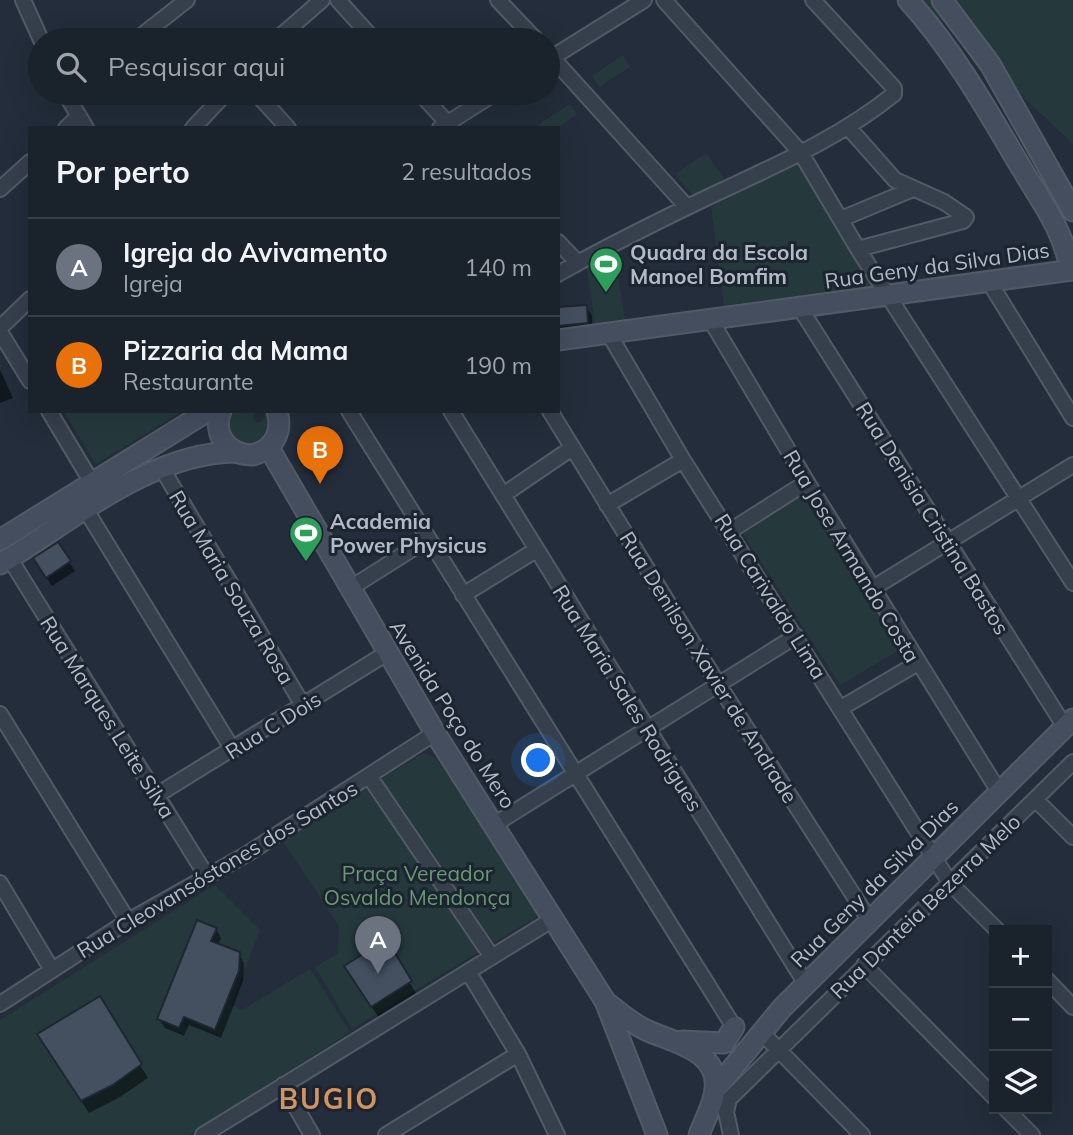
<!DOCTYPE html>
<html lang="pt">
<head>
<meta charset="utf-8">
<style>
  body { margin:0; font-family:Mulish,sans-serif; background:#272f38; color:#f1f3f6 }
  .controls { position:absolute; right:21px; bottom:21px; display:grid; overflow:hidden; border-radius:0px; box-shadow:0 7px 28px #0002 }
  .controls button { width:63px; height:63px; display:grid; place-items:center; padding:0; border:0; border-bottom:2px solid #383f48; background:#1a222c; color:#f1f3f6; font:35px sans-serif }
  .you { position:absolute; left:539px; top:761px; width:24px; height:24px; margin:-18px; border:5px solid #fff; border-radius:50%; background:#1a73e8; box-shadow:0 0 0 10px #1a73e833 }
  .badge { display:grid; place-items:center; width:46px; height:46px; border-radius:50%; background:#db2777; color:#fff; font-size:23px; font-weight:700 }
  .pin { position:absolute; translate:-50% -58px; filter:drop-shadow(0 2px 4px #0008) }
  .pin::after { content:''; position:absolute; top:37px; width:24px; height:21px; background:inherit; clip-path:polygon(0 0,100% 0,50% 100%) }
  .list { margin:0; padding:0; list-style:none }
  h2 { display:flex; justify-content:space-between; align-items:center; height:91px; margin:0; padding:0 28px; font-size:30px }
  h2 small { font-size:23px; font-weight:400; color:#9fa4a9 }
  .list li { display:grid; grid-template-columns:46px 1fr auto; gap:21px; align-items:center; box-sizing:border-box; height:98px; padding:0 28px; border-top:2px solid #383f48 }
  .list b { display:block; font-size:26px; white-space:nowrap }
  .list p { margin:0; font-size:23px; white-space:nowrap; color:#9fa4a9 }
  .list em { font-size:23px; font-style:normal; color:#9fa4a9 }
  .icon { flex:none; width:38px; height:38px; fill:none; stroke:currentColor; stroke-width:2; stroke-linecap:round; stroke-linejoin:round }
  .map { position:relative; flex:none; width:1073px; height:1135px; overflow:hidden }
  .search { position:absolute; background:#1a222c; box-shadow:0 7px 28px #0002; left:28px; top:28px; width:532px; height:77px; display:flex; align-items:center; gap:18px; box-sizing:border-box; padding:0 24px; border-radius:38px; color:#9fa4a9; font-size:26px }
  .panel { position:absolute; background:#1a222c; box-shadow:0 7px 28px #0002; left:28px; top:126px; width:532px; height:287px; border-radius:0px }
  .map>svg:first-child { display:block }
  .green { fill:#25393c }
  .shadow { fill:#0007 }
  .building { fill:#445060; stroke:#1e2632; stroke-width:2 }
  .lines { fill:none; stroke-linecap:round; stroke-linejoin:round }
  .street-casing { stroke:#525a66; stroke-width:18 }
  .secondary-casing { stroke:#525a66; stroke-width:23 }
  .street { stroke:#363f4c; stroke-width:14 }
  .secondary { stroke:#444e5f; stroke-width:19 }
  .labels { text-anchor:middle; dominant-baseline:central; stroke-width:6; stroke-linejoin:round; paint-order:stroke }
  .poi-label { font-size:21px; font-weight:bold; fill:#b2bac7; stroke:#1c2430; text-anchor:start }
  .street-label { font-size:21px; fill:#b2bac7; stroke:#1c2430 }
  .park-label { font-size:21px; fill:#699874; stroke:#1c2430 }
  .district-label { font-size:28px; font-weight:bold; letter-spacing:2px; fill:#d49460; stroke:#1c2430 }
</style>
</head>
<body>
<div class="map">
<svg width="1073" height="1135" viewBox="0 0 1073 1135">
  <rect width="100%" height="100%" fill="#232d3b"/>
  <path class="green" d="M901,0h172v144l-72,-68 -8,-28z
    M623,55l7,12 -31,20 -7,-11z
    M570,104l7,11 -20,13h-16l-2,-4z
    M706,153l20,28 -34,14 -17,-21z
    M806,154l72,132 -154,20 -13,-99z
    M616,265l9,55 -30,5 -8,-57z
    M63,411h120l-87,53z
    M230,411h26l-3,7 5,5 5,-3 3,-9h5l3,7 -14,31 -28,-5 -6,-23z
    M802,495l99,154 -61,36 -97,-151z
    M424,753l13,6 101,147 -2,11 -184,112 -37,-62 23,-14 1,-27 -57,-86z
    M215,885l45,45 -29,75 11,5 68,-41 40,63 -162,103h-188v-115z"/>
  <path class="shadow" d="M586,306l6,10v16l-34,3v-26z
    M0,370l13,28 -13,5z
    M57,544l18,27 -23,15 -12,-18z
    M375,924l42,71 -38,23 -26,-39 28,-34z
    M216,929l5,9 -3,7 21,9 5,9 -1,18 -22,57 -32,-13 -5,11 -19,-8 -6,-9z
    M99,998l49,80 -28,19 -31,16 -42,-66z"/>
  <path class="building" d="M587,305l1,18 -30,3v-19z
    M58,542l13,19 -25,17 -13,-20z
    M197,920l20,8 -6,13 29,11 -1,19 -24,59 -31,-13 -5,11 -22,-9z
    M376,922l36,59 -41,26 -27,-41 35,-22 -10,-18z
    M100,996l42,68 -29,21 -32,16 -44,-67z"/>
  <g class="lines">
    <g class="street-casing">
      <path id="street" d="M23,0l18,40
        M338,0l36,40
        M498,0l38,40
        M664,0l137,153 57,96 215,334
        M136,40l51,-40
        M276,40l46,-40
        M548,53l139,154
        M548,60l96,-60
        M65,93l21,35
        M256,93l32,35
        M420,93l32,35
        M848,127l47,53 49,22 22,15 -3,4 -105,28
        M66,128l13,-12
        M193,128l33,-35
        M440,128l55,-35
        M0,189l30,-27
        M841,219l72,-30
        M558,242l20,21
        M558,274c53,-30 108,-57 163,-83 60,-28 121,-55 173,-97v-6l-81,-88
        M988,280l85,138
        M800,308l265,419
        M710,319l97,163 191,308
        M0,328l30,-29
        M0,332l30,49
        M609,334l74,126 267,423 47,47
        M49,411l48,80
        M349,411l385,616
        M451,411l355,573
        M550,411l168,273 152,237
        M161,467l143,240
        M503,495l69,-47
        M607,505l76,-45
        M86,510l147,240
        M730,531l77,-49
        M10,559l196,316
        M873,588l200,-123
        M349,589l79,-50
        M463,595l73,-45
        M841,708l77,-45
        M0,714l128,207
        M369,776l123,181
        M157,795l230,-142
        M1035,799l38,38
        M495,824l301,-188
        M0,883l52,87
        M864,965l130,132
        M469,973l49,81 39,81
        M1047,980l26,27
        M0,1004l128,-83 119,-67 188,-121
        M761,1032l101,103
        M283,1085l29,50
        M729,1099l344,-337
        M729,1099l-3,13 5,23
        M1006,1109l26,26
        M203,1135l352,-217
        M386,1135l132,-81"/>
    </g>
    <g class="secondary-casing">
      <path id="secondary" d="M908,0c46,51 79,110 114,169 19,32 42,62 48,100
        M942,0l48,64 83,147
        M558,340l515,-70
        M221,411c-9,24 7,44 32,44 21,-6 30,-23 24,-44
        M269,448l166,285 170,268 52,134
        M0,540l208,-129
        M0,564c71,-42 149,-111 235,-112
        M606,1002c13,10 25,21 40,28 25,12 74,20 69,59 -1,15 -11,32 -16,46
        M682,1041l42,2 10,-16
        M716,1088l66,-80 291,-289"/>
    </g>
    <use href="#street" class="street"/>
    <use href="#secondary" class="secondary"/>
  </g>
  <defs>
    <g id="stadium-pin" transform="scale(1.75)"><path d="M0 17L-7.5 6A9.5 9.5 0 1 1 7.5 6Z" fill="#2e9e5b" stroke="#1c2430"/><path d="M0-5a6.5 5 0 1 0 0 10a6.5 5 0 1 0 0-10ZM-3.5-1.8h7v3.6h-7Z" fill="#fff"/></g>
  </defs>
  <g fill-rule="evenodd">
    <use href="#stadium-pin" x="606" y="264"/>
    <use href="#stadium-pin" x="306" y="533"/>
  </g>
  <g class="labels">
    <g class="poi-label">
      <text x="630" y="252">Quadra da Escola<tspan x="630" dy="24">Manoel Bomfim</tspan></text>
      <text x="330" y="521">Academia<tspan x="330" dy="24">Power Physicus</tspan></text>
    </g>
    <g class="street-label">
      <text transform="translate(937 265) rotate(-8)">Rua Geny da Silva Dias</text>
      <text transform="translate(933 518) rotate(58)">Rua Denisia Cristina Bastos</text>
      <text transform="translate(852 556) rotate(59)">Rua Jose Armando Costa</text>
      <text transform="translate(232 587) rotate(59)">Rua Maria Souza Rosa</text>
      <text transform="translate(771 596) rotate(58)">Rua Carivaldo Lima</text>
      <text transform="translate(709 667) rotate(58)">Rua Denilson Xavier de Andrade</text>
      <text transform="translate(628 698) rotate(58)">Rua Maria Sales Rodrigues</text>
      <text transform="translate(453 714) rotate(58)">Avenida Poço do Mero</text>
      <text transform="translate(108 717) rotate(58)">Rua Marques Leite Silva</text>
      <text transform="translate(273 725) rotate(-32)">Rua C Dois</text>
      <text transform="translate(217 869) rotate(-31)">Rua Cleovansóstones dos Santos</text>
      <text transform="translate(874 883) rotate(-45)">Rua Geny da Silva Dias</text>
      <text transform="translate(925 906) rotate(-44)">Rua Danteia Bezerra Melo</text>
    </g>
    <g class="park-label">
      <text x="417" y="873">Praça Vereador<tspan x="417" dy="24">Osvaldo Mendonça</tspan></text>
    </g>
    <g class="district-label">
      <text x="329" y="1098">BUGIO</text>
    </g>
  </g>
</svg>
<div class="controls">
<button>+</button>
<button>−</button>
<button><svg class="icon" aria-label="layers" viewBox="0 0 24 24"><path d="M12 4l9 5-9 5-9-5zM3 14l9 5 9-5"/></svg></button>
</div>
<div class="you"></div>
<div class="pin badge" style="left:378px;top:974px;background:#6b7280">A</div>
<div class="pin badge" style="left:320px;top:484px;background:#e8710a">B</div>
<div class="search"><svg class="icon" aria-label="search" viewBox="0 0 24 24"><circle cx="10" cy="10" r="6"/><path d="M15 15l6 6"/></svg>Pesquisar aqui</div>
<section class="panel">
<h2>Por perto<small>2 resultados</small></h2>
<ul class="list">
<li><span class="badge" style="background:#6b7280">A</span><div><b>Igreja do Avivamento</b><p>Igreja</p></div><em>140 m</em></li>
<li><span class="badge" style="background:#e8710a">B</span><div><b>Pizzaria da Mama</b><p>Restaurante</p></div><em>190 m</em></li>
</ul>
</section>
</div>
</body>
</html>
